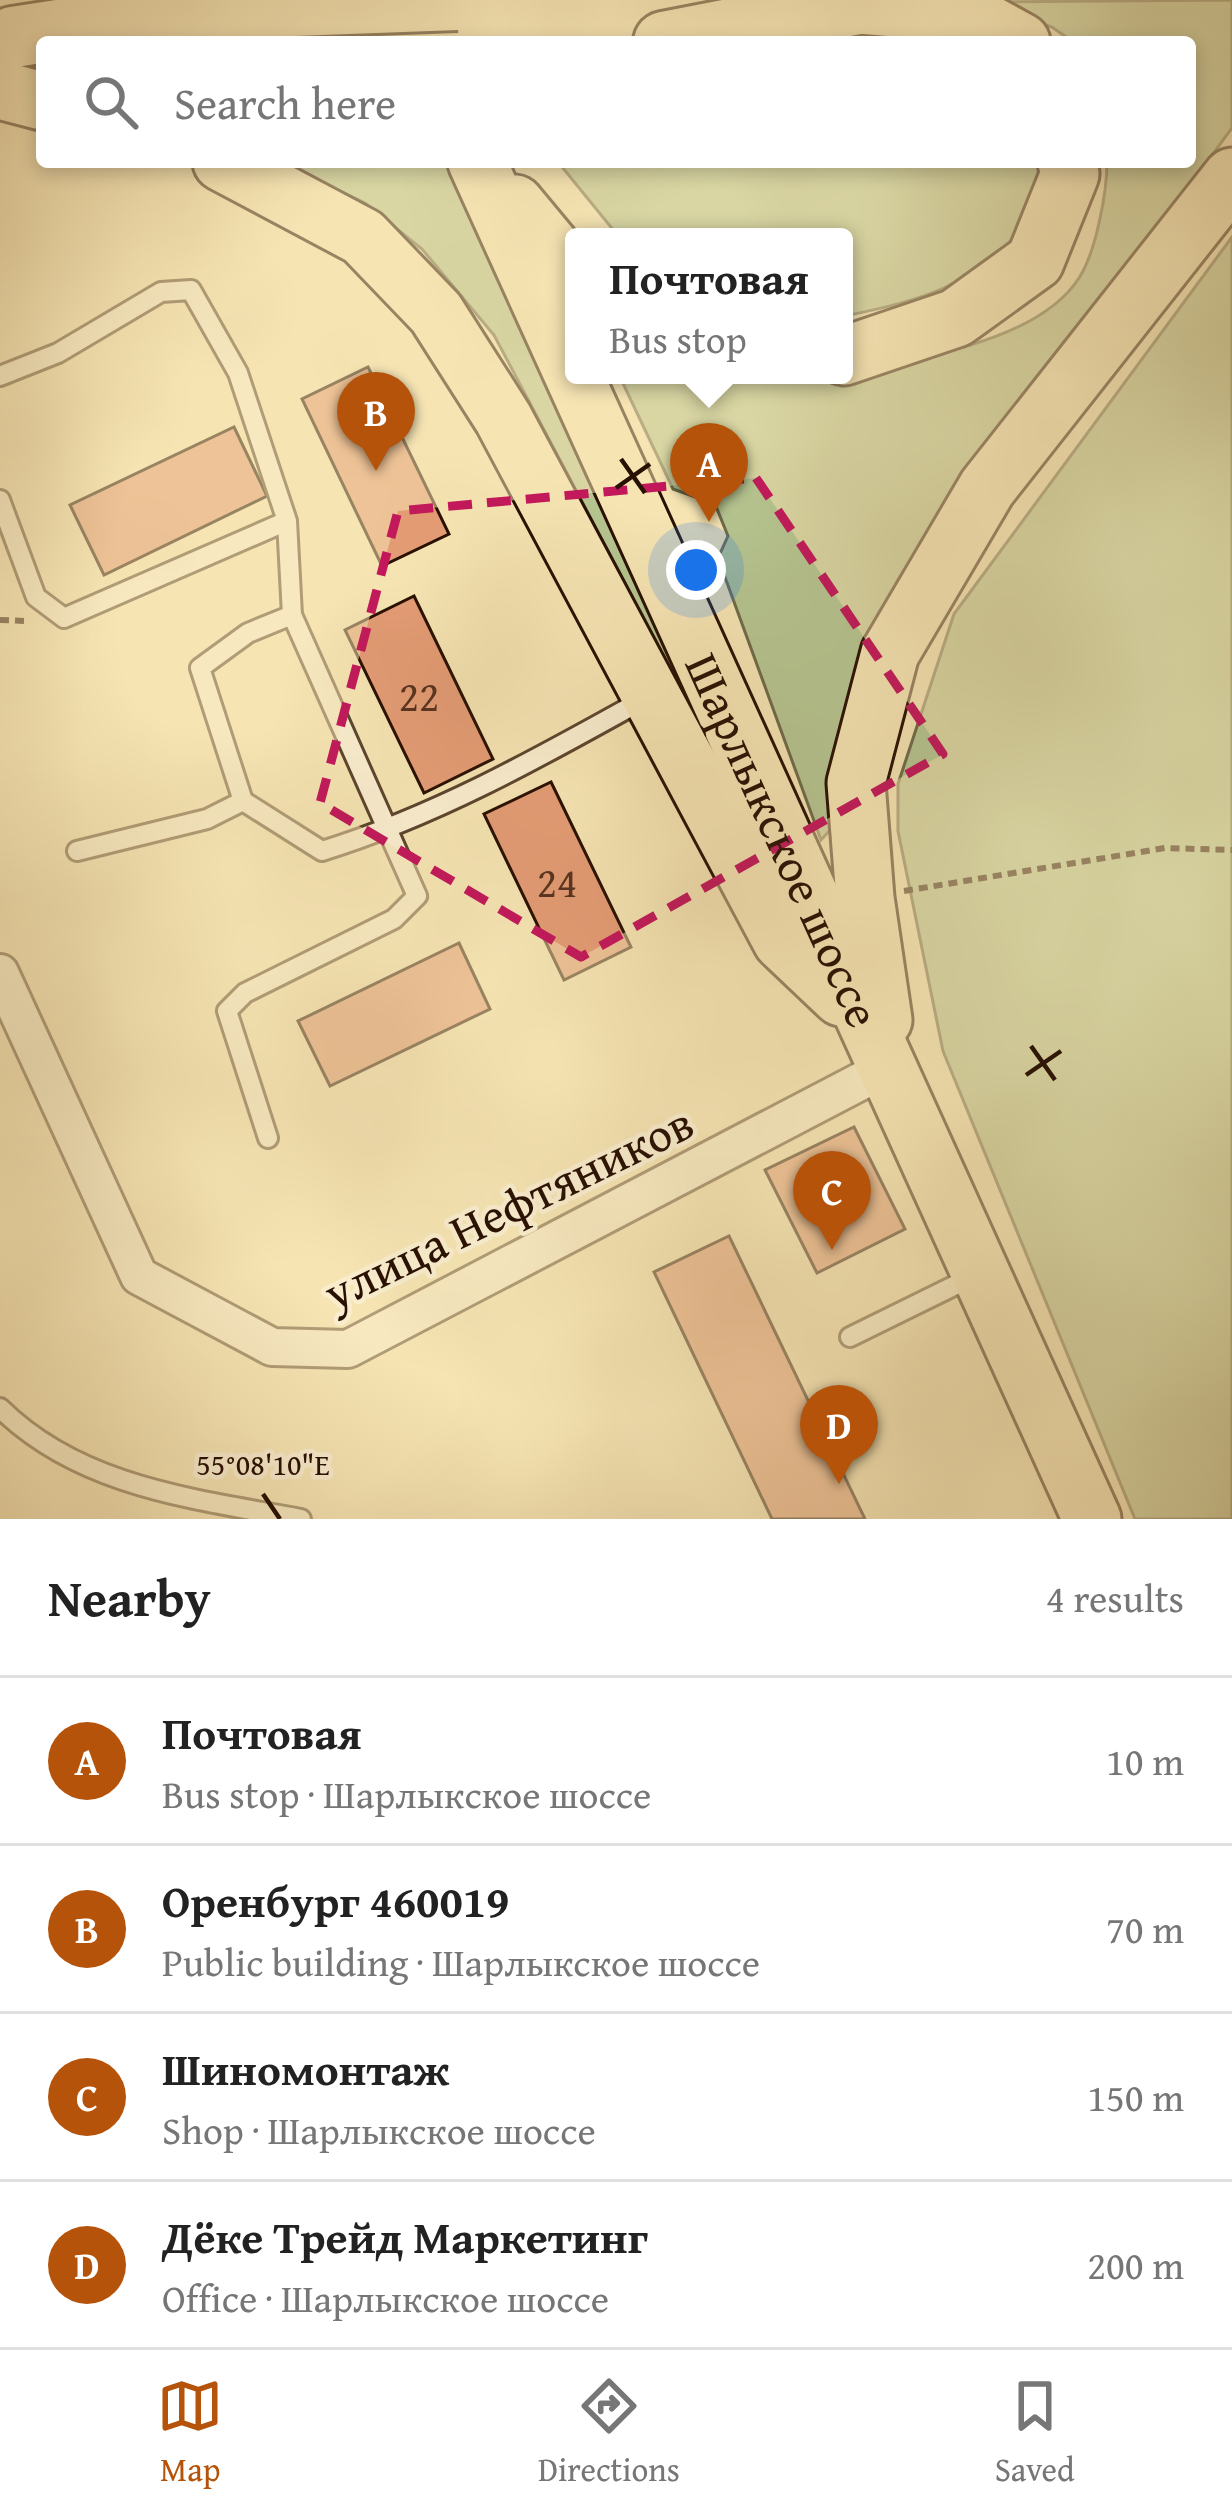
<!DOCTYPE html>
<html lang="en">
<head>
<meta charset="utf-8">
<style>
  body { margin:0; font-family:"Gentium Book Plus",serif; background:#f2f2f2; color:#222 }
  .you { position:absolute; left:696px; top:570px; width:42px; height:42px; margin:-30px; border:9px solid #fff; border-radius:50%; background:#1a73e8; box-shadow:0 0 0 18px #1a73e833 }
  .badge { display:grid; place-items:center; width:78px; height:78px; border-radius:50%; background:#b45309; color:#fff; font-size:39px; font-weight:700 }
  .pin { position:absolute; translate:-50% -99px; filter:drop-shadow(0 3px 6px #0008) }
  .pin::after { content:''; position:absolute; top:63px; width:42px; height:36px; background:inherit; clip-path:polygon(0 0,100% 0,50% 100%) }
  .popup { position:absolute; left:565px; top:228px; width:288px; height:156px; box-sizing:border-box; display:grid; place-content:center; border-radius:12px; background:#fff; filter:drop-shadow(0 3px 9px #0005); font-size:39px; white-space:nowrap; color:#767676 }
  .popup b { font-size:45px; color:#222 }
  .popup::after { content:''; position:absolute; left:50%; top:100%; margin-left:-24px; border:24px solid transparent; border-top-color:#fff }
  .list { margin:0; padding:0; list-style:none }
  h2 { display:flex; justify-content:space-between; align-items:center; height:156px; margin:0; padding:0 48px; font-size:51px }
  h2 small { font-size:39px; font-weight:400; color:#767676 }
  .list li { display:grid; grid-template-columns:78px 1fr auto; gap:36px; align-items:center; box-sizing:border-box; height:168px; padding:0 48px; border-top:3px solid #e0e0e0 }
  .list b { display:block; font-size:45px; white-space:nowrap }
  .list p { margin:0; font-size:39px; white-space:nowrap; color:#767676 }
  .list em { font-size:39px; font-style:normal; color:#767676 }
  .icon { flex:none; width:66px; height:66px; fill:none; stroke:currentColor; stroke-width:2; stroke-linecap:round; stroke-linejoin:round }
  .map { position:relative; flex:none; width:1232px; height:1519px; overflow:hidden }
  .search { position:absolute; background:#fff; box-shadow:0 6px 18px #0003; left:36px; right:36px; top:36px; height:132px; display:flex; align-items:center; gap:30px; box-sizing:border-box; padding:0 42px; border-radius:12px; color:#767676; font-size:45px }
  .sheet { height:828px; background:#fff }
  nav { display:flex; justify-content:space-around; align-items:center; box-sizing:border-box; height:168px; border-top:3px solid #e0e0e0; background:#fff; font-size:33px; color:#767676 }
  nav a { display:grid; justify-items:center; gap:6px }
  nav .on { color:#b45309 }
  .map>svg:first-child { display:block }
  .green { fill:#b6c591; stroke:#6f6a4a; stroke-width:3 }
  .building { fill:#e49c75; stroke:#281002; stroke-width:3 }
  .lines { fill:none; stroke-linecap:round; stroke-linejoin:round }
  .service-casing { stroke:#5c452e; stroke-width:24 }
  .minor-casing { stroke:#5c452e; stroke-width:42 }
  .primary-casing { stroke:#281002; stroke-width:63 }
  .trunk-casing { stroke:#281002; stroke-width:66 }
  .path { stroke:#281002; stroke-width:6; stroke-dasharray:9 6; stroke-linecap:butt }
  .service { stroke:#f9edce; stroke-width:18 }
  .minor { stroke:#f9edce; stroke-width:36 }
  .primary { stroke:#f6e4b3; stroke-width:57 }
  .trunk { stroke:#f6e4b3; stroke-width:60 }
  .trunk-bridge-casing { stroke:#281002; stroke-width:66; stroke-linecap:butt }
  .trunk-bridge { stroke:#f6e4b3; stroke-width:60 }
  .marked { fill:none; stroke:#c2185b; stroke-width:9; stroke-dasharray:24 15; stroke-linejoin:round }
  .ticks { fill:none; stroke:#281002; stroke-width:4.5 }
  .labels { text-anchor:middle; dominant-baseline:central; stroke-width:9; stroke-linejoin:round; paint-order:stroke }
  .number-label { font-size:42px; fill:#57331f }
  .street-label { font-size:48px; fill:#281002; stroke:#f9edce }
  .ticks-label { font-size:30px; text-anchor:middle; fill:#281002; stroke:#f9edce; stroke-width:9; stroke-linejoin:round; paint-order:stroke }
</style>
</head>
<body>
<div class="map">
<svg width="1232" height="1519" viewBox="0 0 1232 1519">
  <rect width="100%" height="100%" fill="#f6e4b3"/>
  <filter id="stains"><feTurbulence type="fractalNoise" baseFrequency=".00167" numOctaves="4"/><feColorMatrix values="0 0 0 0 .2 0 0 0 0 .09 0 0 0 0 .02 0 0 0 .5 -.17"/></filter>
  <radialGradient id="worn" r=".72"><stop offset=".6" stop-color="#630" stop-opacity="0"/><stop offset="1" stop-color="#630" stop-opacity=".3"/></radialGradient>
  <path class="green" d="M1232,0v128l-204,276 -183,410 -24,26 -103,-282 10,-22 -13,-32 -42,-15 -54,-114h225v-6c69,-8 194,-27 235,-91 17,-26 28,-86 28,-116h83v-120h-117l-21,-15 -71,-25z
    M279,162h183l223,507 -11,7 -180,-341 -72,-86 -57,-46z
    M558,162h487c-6,19 -10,46 -21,62 -43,61 -111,79 -180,92v-79h-225z
    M1232,237v1282h-97l-192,-468 -45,-220v-47l56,-170z"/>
  <path class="building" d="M368,367l81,167 -67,32 -80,-167z
    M234,427l33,69 -163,79 -34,-70z
    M414,596l79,163 -69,34 -79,-163z
    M551,782l80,165 -67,33 -80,-166z
    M459,943l31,66 -160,77 -32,-65z
    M854,1127l51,102 -88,44 -52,-103z
    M729,1236l136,283h-93l-118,-247z"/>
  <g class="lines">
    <g class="service-casing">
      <path id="service" d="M0,376l58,-23 103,-61 30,-2 47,83 49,148
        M0,500l36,97 28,21 223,-97 5,94 -44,18 -48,35 43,133 79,50c116,-36 220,-95 326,-154
        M77,851l130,-32 36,-18
        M268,1138l-41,-127 18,-18 149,-74 23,-23 -125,-281
        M850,1337l122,-60
        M0,1408c80,79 194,91 301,111"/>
    </g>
    <g class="minor-casing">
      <path id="minor" d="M0,973l139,303 133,71 76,2 542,-283"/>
    </g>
    <g class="primary-casing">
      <g id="primary">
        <path d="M860,5l110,9 51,28"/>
        <path d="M0,90l42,11"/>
        <path d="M222,162l141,75 73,76 67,105 279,523 59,56"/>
        <path id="s1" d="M477,162l615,1357"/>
        <path d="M515,204l59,71"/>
        <path d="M844,356l112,-38 79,-57 35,-87 -3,-12"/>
        <path d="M883,1020l-18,-122 -9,-115 34,-130 97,-165 245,-311"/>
      </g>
    </g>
    <g class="trunk-casing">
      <path id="trunk" d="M13,37l174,-27
        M664,42l214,-42"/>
    </g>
    <path class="path" d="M0,620l25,1
      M904,891l261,-43 67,2"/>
    <use href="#service" class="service"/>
    <use href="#minor" class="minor"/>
    <use href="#primary" class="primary"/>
    <use href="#trunk" class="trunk"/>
    <g class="trunk-bridge-casing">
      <path id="trunk-bridge" d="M187,10l270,-10"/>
    </g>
    <use href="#trunk-bridge" class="trunk-bridge"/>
  </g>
  <path d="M0 0H1232V1519H0ZM756,478l187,276 -362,203 -261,-154 78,-292z" fill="#f6e4b3" fill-opacity=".55" fill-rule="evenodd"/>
  <path class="marked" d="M756,478l187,276 -362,203 -261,-154 78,-292z"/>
  <path class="ticks" d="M621,459l24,34M616,488l34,-24M1031,1046l24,34M1026,1075l35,-24M263,1494l17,25"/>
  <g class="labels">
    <g class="number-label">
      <text x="419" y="695">22</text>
      <text x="557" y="881">24</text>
    </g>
    <g class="street-label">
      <text stroke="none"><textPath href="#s1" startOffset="744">Шарлыкское шоссе</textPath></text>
      <text transform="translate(508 1207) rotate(-26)">улица Нефтяников</text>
    </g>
  </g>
  <g class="ticks-label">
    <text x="263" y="1475">55°08'10"E</text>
  </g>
  <rect width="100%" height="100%" filter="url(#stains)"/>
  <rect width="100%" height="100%" fill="url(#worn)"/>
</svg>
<div class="you"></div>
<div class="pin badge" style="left:709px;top:522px">A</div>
<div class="popup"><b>Почтовая</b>Bus stop</div>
<div class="pin badge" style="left:376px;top:471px">B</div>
<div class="pin badge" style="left:832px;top:1250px">C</div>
<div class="pin badge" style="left:839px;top:1484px">D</div>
<div class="search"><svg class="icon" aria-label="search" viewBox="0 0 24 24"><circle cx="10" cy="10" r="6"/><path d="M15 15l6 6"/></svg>Search here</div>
</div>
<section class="sheet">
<h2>Nearby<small>4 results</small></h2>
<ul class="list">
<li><span class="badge">A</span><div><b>Почтовая</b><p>Bus stop · Шарлыкское шоссе</p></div><em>10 m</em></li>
<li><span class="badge">B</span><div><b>Оренбург 460019</b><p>Public building · Шарлыкское шоссе</p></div><em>70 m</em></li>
<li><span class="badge">C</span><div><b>Шиномонтаж</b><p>Shop · Шарлыкское шоссе</p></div><em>150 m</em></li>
<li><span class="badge">D</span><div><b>Дёке Трейд Маркетинг</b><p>Office · Шарлыкское шоссе</p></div><em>200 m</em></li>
</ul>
</section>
<nav>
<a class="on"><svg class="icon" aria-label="map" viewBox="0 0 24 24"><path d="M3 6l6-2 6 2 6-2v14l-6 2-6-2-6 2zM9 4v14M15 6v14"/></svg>Map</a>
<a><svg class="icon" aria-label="directions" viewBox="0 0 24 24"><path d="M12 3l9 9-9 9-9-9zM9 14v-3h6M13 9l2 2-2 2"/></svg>Directions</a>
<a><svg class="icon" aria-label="saved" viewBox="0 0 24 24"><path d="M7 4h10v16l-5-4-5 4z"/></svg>Saved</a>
</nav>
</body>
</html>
